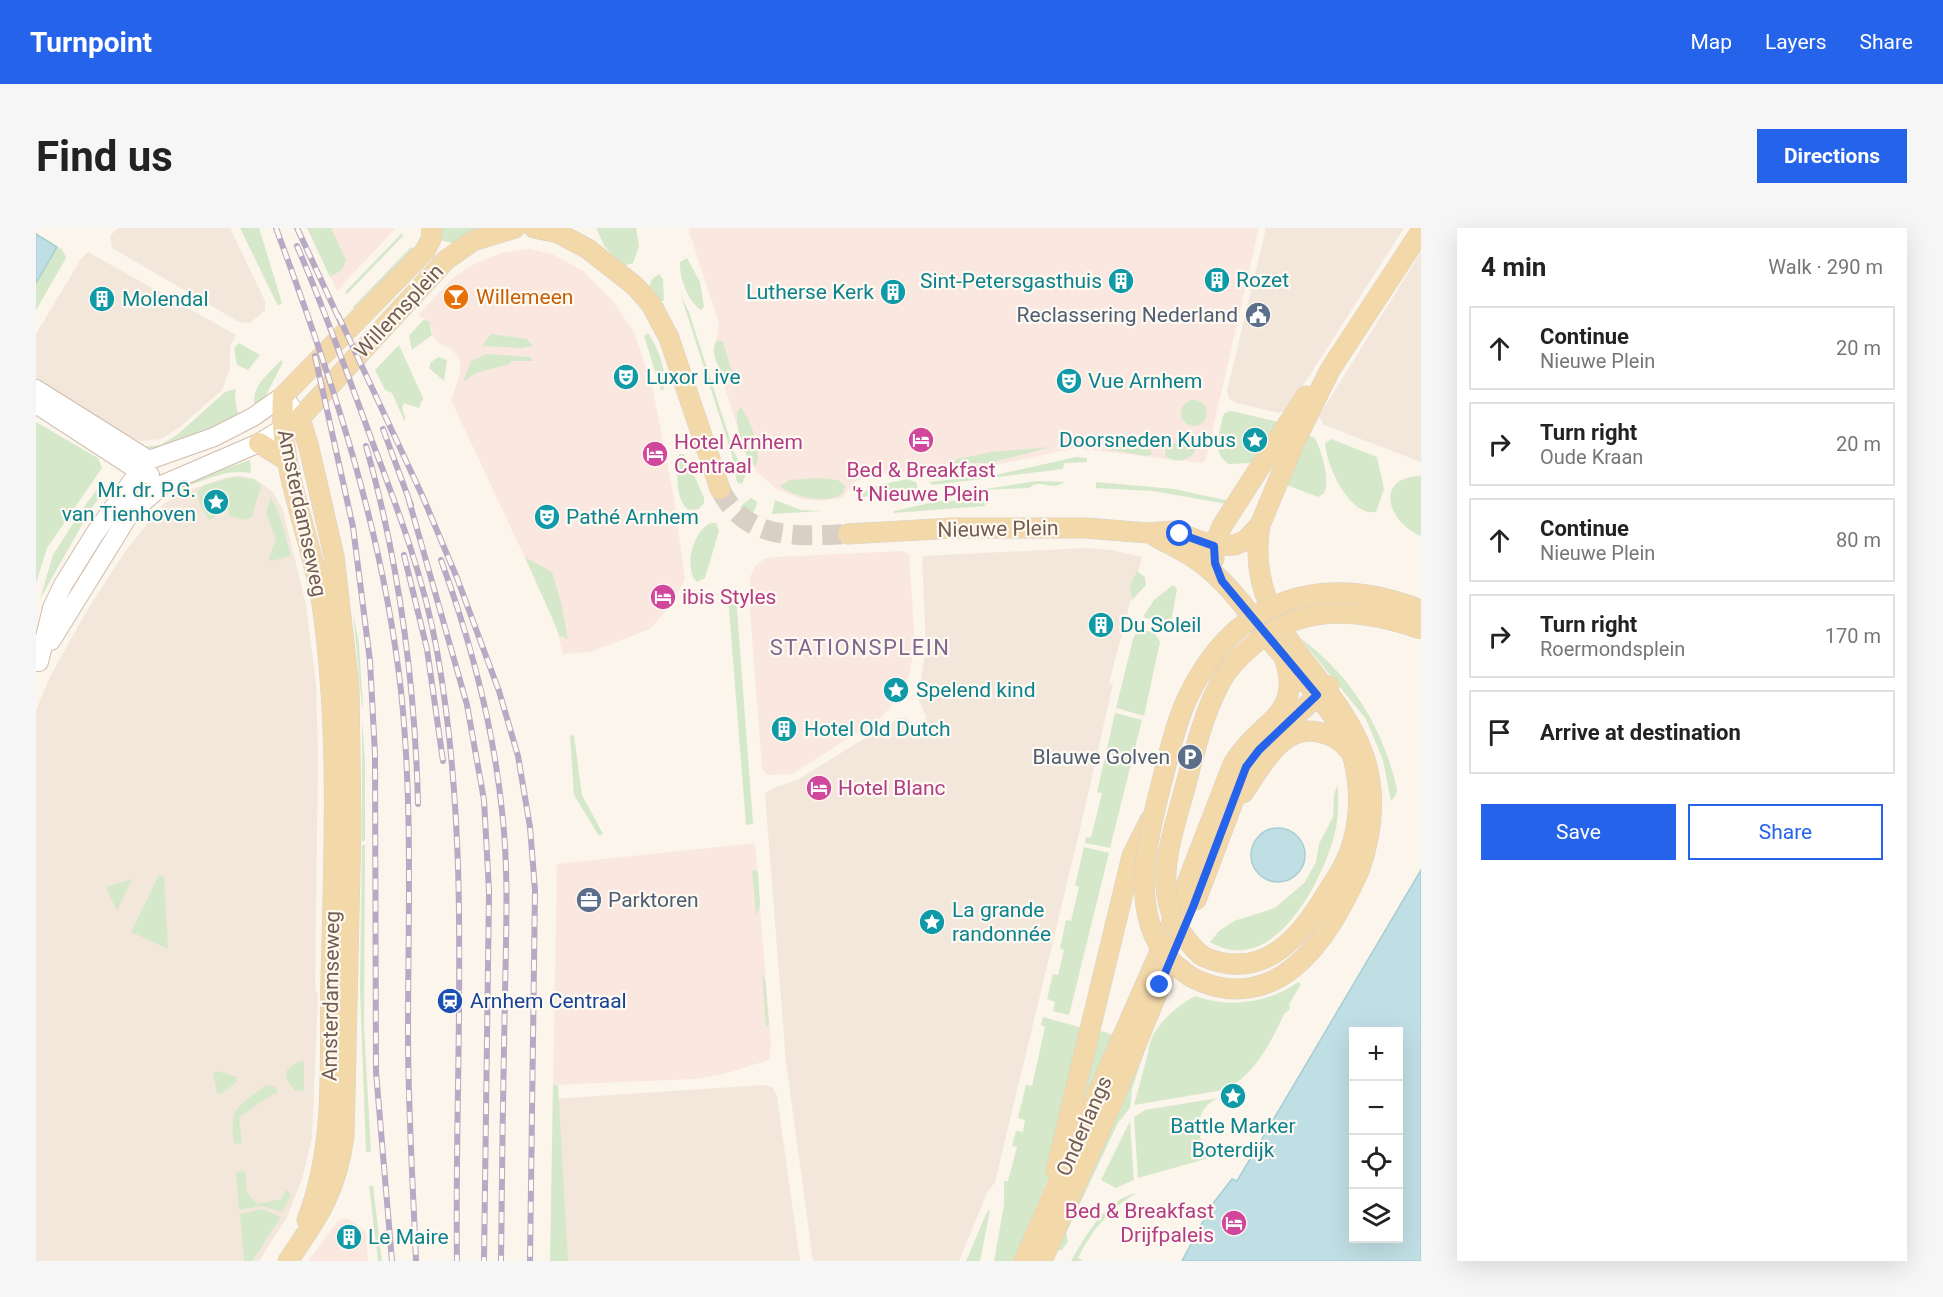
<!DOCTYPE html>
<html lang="en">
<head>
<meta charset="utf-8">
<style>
  body { margin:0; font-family:Roboto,sans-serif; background:#f6f6f6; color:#222 }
  .controls { position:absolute; right:18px; bottom:18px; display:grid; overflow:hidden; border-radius:0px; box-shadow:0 6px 24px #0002 }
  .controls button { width:54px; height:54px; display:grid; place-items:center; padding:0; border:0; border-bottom:2px solid #e0e0e0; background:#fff; color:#222; font:30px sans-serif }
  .stop { position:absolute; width:18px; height:18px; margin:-14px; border:4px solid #2563eb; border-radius:50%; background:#fff }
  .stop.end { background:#2563eb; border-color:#fff; box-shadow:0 2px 6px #0008 }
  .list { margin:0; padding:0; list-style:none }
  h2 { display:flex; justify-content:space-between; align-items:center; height:78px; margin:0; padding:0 24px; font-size:26px }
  h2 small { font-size:20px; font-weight:400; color:#767676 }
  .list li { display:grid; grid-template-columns:39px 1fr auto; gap:18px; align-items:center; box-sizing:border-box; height:84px; margin:0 12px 12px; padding:0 12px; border:2px solid #e0e0e0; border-radius:0px }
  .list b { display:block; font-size:22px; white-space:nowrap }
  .list p { margin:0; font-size:20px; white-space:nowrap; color:#767676 }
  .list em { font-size:20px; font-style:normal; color:#767676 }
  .actions { display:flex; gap:12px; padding:18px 24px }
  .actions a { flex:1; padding:14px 0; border:2px solid #2563eb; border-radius:0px; text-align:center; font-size:21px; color:#2563eb }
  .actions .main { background:#2563eb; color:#fff }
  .icon { flex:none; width:33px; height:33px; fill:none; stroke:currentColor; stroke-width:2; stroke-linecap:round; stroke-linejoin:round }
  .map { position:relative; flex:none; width:1385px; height:1033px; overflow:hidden; border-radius:0px }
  header { display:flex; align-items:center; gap:36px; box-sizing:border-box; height:84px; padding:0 30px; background:#2563eb; color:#fff }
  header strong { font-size:28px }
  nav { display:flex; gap:33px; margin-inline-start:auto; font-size:21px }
  .intro { display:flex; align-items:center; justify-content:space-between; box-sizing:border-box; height:144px; padding:0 36px }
  h1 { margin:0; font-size:42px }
  .button { padding:15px 27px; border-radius:0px; background:#2563eb; color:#fff; font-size:21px; font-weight:700 }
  main { display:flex; gap:36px; padding:0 36px }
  aside { flex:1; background:#fff; border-radius:0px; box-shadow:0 6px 24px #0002 }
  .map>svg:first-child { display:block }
  .residential { fill:#f2e7da }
  .commercial { fill:#fae8e0 }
  .green { fill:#d6e8ca }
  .water { fill:#c0dfe4; stroke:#a7ced5; stroke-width:1.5; fill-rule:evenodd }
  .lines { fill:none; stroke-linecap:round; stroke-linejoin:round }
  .primary-tunnel { stroke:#d9cfc4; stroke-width:20; stroke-dasharray:20 10; stroke-linecap:butt }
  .secondary-casing { stroke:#cfbdaf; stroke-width:20 }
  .primary-casing { stroke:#d8d2ce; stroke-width:21 }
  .secondary { stroke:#fff; stroke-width:18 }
  .primary { stroke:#f3d8aa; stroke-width:20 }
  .rail-casing { stroke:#b8a9c5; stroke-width:6 }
  .rail { stroke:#fef9f1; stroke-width:4; stroke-dasharray:11; stroke-linecap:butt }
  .primary-bridge-casing { stroke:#d8d2ce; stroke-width:21; stroke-linecap:butt }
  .primary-bridge { stroke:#f3d8aa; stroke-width:20 }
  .route { stroke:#2563eb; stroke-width:8 }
  .labels { text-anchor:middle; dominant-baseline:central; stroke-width:4.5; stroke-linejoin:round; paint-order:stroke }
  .culture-label { font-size:21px; fill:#0d838f; stroke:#fef9f1; text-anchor:start }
  .food-label { font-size:21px; fill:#c56008; stroke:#fef9f1; text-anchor:start }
  .street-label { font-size:21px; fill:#745d50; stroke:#fef9f1 }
  .service-label { font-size:21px; fill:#4e5e75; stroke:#fef9f1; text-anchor:end }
  .hotel-label { font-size:21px; fill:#b23c85; stroke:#fef9f1; text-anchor:start }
  .transit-label { font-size:21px; fill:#164399; stroke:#fef9f1; text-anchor:start }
  .neighbourhood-label { font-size:22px; letter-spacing:1.5px; fill:#826790; stroke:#fef9f1 }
</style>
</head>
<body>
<header>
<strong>Turnpoint</strong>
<nav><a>Map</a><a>Layers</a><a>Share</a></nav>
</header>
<div class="intro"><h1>Find us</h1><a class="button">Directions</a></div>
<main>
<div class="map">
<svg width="1385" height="1033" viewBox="0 0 1385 1033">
  <rect width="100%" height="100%" fill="#fbf5eb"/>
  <path class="residential" d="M82,0h112l35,73v9l-15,13 -11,-1 -127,-74 -2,-12z
    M1230,0h138l-116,181 -9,4 -43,-10 -7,-5 -2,-7z
    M52,24l148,83 -6,11v23l-8,21 -42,37 -19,12 -20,2 -23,-9 -82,-50v-48l45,-75z
    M1385,24v210l-97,-37 -5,-9z
    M205,248l14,3 18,13 10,18 23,95 10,79 2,72 -3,233 3,6 -6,142 -10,42 -15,38 -28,44h-223v-551l14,-33 36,-65 39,-60 38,-48 27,-14 37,-13z
    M1051,320l24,2 31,7 -33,126 4,1 -33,145 -85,353 -8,11 -28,68h-146l-27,-199 -21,-268 6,-5 26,-9 101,-62h8l8,8 13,-8 -9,-19 8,-51 -4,-92z
    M729,857l8,3 4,8 23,165h-247v-162z"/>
  <path class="commercial" d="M274,0h86l-59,63z
    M652,0h571l-53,231 -4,4 -127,-15 -84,18 -109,7 -26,8 -14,17 -21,3 -19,-2 -24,-9 -20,-17 -12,-18 -32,-102 5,-30z
    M492,21l24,5 31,17 29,29 22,32 19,58 21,109 11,80 -13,25 -22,25 -60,23 -27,2 -8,-32 -104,-222 9,-27v-13l-9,-12 -10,-3 -9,-10v-6l-6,-9 -8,-5 34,-36 16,-12 33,-14z
    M867,323l6,4 6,88 -6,34 -9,18 -18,22 -90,57 -24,1 -6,-6 -12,-158v-34l5,-11 9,-7 12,-2z
    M719,615l16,202 -2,15 -45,14 -30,5 -141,6 4,-221z
    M311,990l19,14 2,29h-60l30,-40z"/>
  <path class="green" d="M204,0h19l23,75 -4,3z
    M271,0h24l15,32 -4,10 -12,7z
    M404,0h43l-27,16 -16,-4z
    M560,0h40l3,18 -6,17 -10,3 -18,-19z
    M366,5l1,3 -56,58 -2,-2z
    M21,19l5,2 4,9 -30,52v-27z
    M375,19l7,5 -61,58 -4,-3z
    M651,30l13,24 4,25 -3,3c-13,-8 -22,-33 -21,-48z
    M623,46l4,5 1,22h-5l-10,-14 3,-8z
    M645,68l8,16 45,140 12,22 -4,10 -5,-2 -5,-27z
    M387,92l6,1 3,14 -20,15 -3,-14z
    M612,105c10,15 21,41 15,58l-2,-1 -17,-54z
    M455,106l36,5 6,7 -11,2 -40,-2z
    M681,112l6,2 11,36 -3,3c-11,-8 -23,-28 -14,-41z
    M203,115l21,12 -12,15 -11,-5 -3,-17z
    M363,117l24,53 -4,10 -15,-5 -2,5 4,11 -2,1 -12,-27 -7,-3 -10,-20z
    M451,126l43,3 3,4h-22l-1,3 -34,9 -13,9 8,-21z
    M403,129l8,3 -3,21 -15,-13 2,-6z
    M245,132l2,2 -18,35 -10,11c-5,-22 13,-33 26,-48z
    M200,161l-1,9 4,22 -83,29 -12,-2 16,-2 17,-10 48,-43z
    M1145 185a13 13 0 1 1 26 0a13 13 0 1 1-26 0Z
    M705,179c10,12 21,46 15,59 -13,-7 -20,-39 -19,-54z
    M1196,183l50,12 -32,40 -21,1c-18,-11 -9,-31 -6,-48l3,-4z
    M0,194l62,36 4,10 -55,80 -11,35z
    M1270,207l9,3c6,12 17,45 8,56l-5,3 -34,-13z
    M1095,210c8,2 19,6 21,16l-6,2 -40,-7 -1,-3 3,-5z
    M1151,211l7,1 3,6c-4,14 -20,19 -32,10l1,-10z
    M1295,211l46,18 7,32 -8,23c-27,5 -50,-48 -51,-69z
    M1015,219l-60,16h-37l3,-4 34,-7z
    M643,226h5l20,43v6l-5,6 -10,1c-14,-8 -13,-41 -10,-56z
    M1040,229l11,1v4l-23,1 -1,6 -130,16 -4,-3 71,-8z
    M214,232l1,13c-30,-5 -53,12 -81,19l8,-7z
    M1385,248v60c-33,-13 -48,-59 0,-60z
    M198,249l19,2 8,6 -9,32 -6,3 -17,-4v-6l-9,-4 -1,4 -5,1 1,6 -6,3 -10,-17 -1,-12 6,-6z
    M784,250l18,2 7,6 -1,6c-13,14 -52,5 -64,-6l9,-6z
    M872,251l9,4v5l-55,9 -5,-2 22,-10z
    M1001,253l28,1 -9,4c-10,1 -17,-6 -27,2l-50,2z
    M1060,254l78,7 60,13 -1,3 -80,-14 -57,-3z
    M66,255l5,4 -18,25 -6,-4z
    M235,269l9,19 11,40 -20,5 -2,-2 7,-20 -10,-26z
    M715,270l6,4c-1,9 -7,17 -17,15l1,-11z
    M739,272l26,10 22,1 -51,3z
    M948,272l1,6 -91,7v-2l45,-10z
    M45,283l6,5 -47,83 13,-44z
    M675,295h5l3,8 -14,47 -8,4c-14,-13 -4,-52 14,-59z
    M489,329l27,15 9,30 7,37 -8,-3z
    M1101,343l8,6 1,8 -14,15 -2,-15z
    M1137,357l4,4 -6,33 -26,-4 -1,-3 10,-15z
    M692,368h8l17,228 -7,1z
    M317,385l6,31 4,63h-1z
    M1105,402l13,2 6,10 -16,74 -28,-8 17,-69 3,-6z
    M1264,410c51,37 83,90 97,151l-1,6 -5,6 -8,-41 -17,-41z
    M1079,485l27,7 -32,128 -25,-5 1,-6 5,1 11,-45 -5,-1z
    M326,492l3,41v80h-3z
    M534,507l4,1 8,59 21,39 -4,2 -25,-41z
    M1302,557c0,17 1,35 -4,51 -13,48 -62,143 -124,106l9,-11 15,-10 41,-13 30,-26 11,-20 3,-18 14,-27 1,-23z
    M326,617h3l-1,182 7,125h-5l-6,-163z
    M1048,619l25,6 -40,162 -16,-4 2,-9 -8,-3 6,-25 5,1 6,-25 -4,-2 6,-28 5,1 8,-34 -4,-2z
    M716,642l6,1 2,34 -4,11z
    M123,647l5,1 4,73 -37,-17z
    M96,651l-15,32 -11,-24z
    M726,746l3,5 4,45 -3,4z
    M1262,754l3,2 -12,20 1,5 -6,5c-12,27 -32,65 -61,76l-89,15 14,-52c2,-25 26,-45 47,-57 33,12 73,8 103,-14z
    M1007,789l40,11 -28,134 -41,99h-20l10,-56v-24h4l9,-34 -5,-1 4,-15 7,1 2,-12 -7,-2 8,-33 6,1 13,-59 -4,-2z
    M1062,802l21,7 -53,124z
    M1105,817l5,2 -14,42 -2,19 -12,15 -52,110 2,9 -6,8 -5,1z
    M263,833h5v29l-9,1 -9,-13 1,-8z
    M180,843l21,6v5l-17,13 -3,-2 -4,-20z
    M230,857l9,2 3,6 -5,1 -34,23 3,26 -8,1c-5,-39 4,-37 32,-59z
    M517,857h5l10,176h-18z
    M1182,870c-26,11 -25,46 -2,58l-78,22 -4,-61 11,-7z
    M1094,893l4,59 -18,8 -15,-8z
    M209,943l2,21 10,12 25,-5 4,-10 5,6 -9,17 -20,-6 -23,4 -3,-38z
    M333,958h4l9,75h-4z
    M1101,965c-27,15 -45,37 -59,65l5,3h-12c15,-26 35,-62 66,-68z
    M226,981l19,8 -29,44h-8l-4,-47z
    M954,982l-10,51h-14l21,-49z"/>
  <path class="water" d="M0,6l21,13 -21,36z
    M1215 627a27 27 0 1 1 54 0a27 27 0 1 1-54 0Z
    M1385,642v391h-239l29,-55 21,-27 5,2zM1318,804h44v206h-44z"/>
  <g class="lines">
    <path class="primary-tunnel" d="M684,261c26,53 78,47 128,45"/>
    <g class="secondary-casing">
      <path id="secondary" d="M0,161l113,71
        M0,176l103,67 11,4
        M15,413l86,-139
        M3,434l13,-54 11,-23 31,-50 45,-64 10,-11 65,-23 39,-20 30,-21 17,22 -41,25 -95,41 -32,28"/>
    </g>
    <g class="primary-casing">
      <path id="primary" d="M498,0l24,5 30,16 47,37 16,18 18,34 51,151
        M223,215l27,17
        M812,306l106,-6h132l62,5 25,-2 41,15 21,-1 11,-5 14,-15 35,-84 35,-71 91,-139
        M1120,309c19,10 38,19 54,33 29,25 49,58 74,87 28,33 59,61 70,104 7,29 6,62 -4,90 -5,14 -14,28 -22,40 -28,48 -66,92 -126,65
        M1178,331v-13l8,-20 84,-130
        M1243,502l50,-44
        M1207,565c18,-25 38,-69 75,-61 14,3 23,8 32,19
        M1160,672l48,-127
        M1155,749c34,18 71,16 102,-9 30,-24 50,-62 66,-97 62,-174 -123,-202 -99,-346
        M1020,942l76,-314 18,-36
        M271,992c30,-76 22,-161 24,-241 3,-125 9,-251 -9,-375 -11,-70 -44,-136 -39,-208l142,-145 6,-12 1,-11
        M252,1033c31,-45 48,-69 56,-124l7,-311 -2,-140 -15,-130 -25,-108 -9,-30 146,-158 27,-19 42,-13
        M988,1033l141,-321 68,-176c26,-44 72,-47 51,-107
        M1006,1033l72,-163 49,-119"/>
    </g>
    <use href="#secondary" class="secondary"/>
    <use href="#primary" class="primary"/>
    <g class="rail-casing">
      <path id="rail" d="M240,0c56,151 107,302 125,463 12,114 7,228 7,343 0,76 5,151 8,227
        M261,0l44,95
        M261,18c28,64 51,130 75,195 26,69 52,137 65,210 36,201 17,407 20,610
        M302,87l84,180 35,83 42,113 19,65 12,71 5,63 -5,371
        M279,128l38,171 17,134 5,93 1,318 16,189
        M347,201l28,76
        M330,218c33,116 49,238 52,358
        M372,269l59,208 17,95 5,91 -5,370
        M368,327l23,94 16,112
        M405,332c30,82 52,164 61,251 7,60 4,122 3,182 -2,89 -3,179 -4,268"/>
    </g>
    <use href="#rail" class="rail"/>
    <g class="primary-bridge-casing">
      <path id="primary-bridge" d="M1166,728c-58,-51 -33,-108 -16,-172 9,-34 17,-68 33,-99 7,-15 22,-30 35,-41 49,-42 110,-35 167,-15
        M1155,749c-7,-5 -15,-11 -21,-17 -43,-48 -22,-123 -8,-179 7,-27 13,-56 25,-82 47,-101 134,-128 234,-89"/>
    </g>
    <use href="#primary-bridge" class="primary-bridge"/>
  </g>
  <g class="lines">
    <path class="route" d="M1124,757l33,-78 53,-140 13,-17 58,-55 -95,-114 -7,-18 -1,-17 -34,-12"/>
  </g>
  <defs>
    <g id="building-disc" transform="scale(1.35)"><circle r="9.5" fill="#0f9aa8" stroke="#fef9f1"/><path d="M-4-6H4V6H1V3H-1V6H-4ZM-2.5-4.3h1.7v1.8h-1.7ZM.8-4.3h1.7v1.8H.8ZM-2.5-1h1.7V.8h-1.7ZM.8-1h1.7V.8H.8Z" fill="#fff"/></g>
    <g id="bar-disc" transform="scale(1.35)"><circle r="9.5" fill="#e8710a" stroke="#fef9f1"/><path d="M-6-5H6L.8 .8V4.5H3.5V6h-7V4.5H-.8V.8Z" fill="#fff"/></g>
    <g id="civic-disc" transform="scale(1.35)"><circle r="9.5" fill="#5c6f8a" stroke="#fef9f1"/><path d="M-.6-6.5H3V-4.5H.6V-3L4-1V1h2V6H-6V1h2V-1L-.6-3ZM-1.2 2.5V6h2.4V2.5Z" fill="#fff"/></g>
    <g id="theatre-disc" transform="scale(1.35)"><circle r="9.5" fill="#0f9aa8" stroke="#fef9f1"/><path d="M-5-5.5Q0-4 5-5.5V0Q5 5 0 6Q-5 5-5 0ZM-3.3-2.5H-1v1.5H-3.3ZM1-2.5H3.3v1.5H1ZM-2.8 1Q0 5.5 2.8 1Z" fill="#fff"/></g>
    <g id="hotel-disc" transform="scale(1.35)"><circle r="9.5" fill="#d1479c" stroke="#fef9f1"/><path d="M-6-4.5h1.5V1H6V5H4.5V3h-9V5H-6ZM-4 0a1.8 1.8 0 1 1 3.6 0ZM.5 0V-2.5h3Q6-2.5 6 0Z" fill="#fff"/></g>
    <g id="sight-disc" transform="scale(1.35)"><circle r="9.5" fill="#0f9aa8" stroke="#fef9f1"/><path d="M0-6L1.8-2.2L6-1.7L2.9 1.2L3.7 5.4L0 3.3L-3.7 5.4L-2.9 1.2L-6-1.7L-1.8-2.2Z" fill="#fff"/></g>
    <g id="parking-disc" transform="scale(1.35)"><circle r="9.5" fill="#5c6f8a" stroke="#fef9f1"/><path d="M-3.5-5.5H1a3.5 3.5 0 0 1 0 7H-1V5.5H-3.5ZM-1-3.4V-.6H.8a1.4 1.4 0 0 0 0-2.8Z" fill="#fff"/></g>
    <g id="office-disc" transform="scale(1.35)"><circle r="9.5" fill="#5c6f8a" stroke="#fef9f1"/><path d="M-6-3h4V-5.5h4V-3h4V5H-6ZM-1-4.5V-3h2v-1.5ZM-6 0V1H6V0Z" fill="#fff"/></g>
    <g id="station-disc" transform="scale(1.35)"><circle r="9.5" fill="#1a4fb4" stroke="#fef9f1"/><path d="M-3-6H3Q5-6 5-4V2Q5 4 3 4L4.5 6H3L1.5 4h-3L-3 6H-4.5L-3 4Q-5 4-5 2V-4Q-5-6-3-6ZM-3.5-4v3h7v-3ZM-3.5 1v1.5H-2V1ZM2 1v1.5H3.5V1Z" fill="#fff"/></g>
  </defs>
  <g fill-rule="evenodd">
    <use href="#building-disc" x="1181" y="52"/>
    <use href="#building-disc" x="1085" y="53"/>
    <use href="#building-disc" x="857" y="64"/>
    <use href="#bar-disc" x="420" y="69"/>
    <use href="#building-disc" x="66" y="71"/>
    <use href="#civic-disc" x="1222" y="87"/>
    <use href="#theatre-disc" x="590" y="149"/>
    <use href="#theatre-disc" x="1033" y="153"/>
    <use href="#hotel-disc" x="885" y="212"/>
    <use href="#sight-disc" x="1219" y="212"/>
    <use href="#hotel-disc" x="619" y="226"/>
    <use href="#sight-disc" x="180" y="274"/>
    <use href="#theatre-disc" x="511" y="289"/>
    <use href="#hotel-disc" x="627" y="369"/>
    <use href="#building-disc" x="1065" y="397"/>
    <use href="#sight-disc" x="860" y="462"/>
    <use href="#building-disc" x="748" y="501"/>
    <use href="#parking-disc" x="1154" y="529"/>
    <use href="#hotel-disc" x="783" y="560"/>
    <use href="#office-disc" x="553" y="672"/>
    <use href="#sight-disc" x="896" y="694"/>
    <use href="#station-disc" x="414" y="773"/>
    <use href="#sight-disc" x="1197" y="868"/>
    <use href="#hotel-disc" x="1198" y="995"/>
    <use href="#building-disc" x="313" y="1009"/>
  </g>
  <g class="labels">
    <g class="culture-label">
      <text x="1200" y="52">Rozet</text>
      <text x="1066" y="53" text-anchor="end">Sint-Petersgasthuis</text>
      <text x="838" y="64" text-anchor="end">Lutherse Kerk</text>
      <text x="86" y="71">Molendal</text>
      <text x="610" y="149">Luxor Live</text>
      <text x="1052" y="153">Vue Arnhem</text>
      <text x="1200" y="212" text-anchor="end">Doorsneden Kubus</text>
      <text x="160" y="262" text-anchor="end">Mr. dr. P.G.<tspan x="160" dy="24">van Tienhoven</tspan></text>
      <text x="530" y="289">Pathé Arnhem</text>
      <text x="1084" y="397">Du Soleil</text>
      <text x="880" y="462">Spelend kind</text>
      <text x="768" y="501">Hotel Old Dutch</text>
      <text x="916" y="682">La grande<tspan x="916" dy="24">randonnée</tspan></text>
      <text x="1197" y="898" text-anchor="middle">Battle Marker<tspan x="1197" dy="24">Boterdijk</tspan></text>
      <text x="332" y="1009">Le Maire</text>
    </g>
    <g class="food-label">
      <text x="440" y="69">Willemeen</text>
    </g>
    <g class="street-label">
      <text transform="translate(363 83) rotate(-47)">Willemsplein</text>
      <text transform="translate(266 285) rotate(78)">Amsterdamseweg</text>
      <text transform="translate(962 301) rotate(-1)">Nieuwe Plein</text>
      <text transform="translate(295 768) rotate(-89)">Amsterdamseweg</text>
      <text transform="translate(1048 898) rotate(-66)">Onderlangs</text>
    </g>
    <g class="service-label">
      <text x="1202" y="87">Reclassering Nederland</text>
      <text x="1134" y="529">Blauwe Golven</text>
      <text x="572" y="672" text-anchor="start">Parktoren</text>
    </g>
    <g class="hotel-label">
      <text x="638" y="214">Hotel Arnhem<tspan x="638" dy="24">Centraal</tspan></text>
      <text x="885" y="242" text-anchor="middle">Bed &amp; Breakfast<tspan x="885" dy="24">'t Nieuwe Plein</tspan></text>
      <text x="646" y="369">ibis Styles</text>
      <text x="802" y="560">Hotel Blanc</text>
      <text x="1178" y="983" text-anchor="end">Bed &amp; Breakfast<tspan x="1178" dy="24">Drijfpaleis</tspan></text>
    </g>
    <g class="transit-label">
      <text x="434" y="773">Arnhem Centraal</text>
    </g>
    <g class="neighbourhood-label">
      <text x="824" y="419">STATIONSPLEIN</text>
    </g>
  </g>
</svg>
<div class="controls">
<button>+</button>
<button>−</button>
<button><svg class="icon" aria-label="locate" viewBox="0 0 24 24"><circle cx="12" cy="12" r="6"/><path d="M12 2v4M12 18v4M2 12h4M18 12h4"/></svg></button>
<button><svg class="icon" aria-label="layers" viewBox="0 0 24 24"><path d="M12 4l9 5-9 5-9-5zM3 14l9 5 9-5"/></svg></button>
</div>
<div class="stop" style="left:1144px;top:306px"></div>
<div class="stop end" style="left:1124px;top:757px"></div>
</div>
<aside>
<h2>4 min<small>Walk · 290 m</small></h2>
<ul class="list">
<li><svg class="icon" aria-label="ahead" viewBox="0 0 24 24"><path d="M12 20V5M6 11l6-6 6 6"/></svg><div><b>Continue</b><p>Nieuwe Plein</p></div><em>20 m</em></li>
<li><svg class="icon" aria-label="right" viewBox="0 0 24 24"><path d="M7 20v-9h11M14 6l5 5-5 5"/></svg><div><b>Turn right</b><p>Oude Kraan</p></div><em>20 m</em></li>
<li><svg class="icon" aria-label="ahead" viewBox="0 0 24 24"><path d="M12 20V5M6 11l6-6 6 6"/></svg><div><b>Continue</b><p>Nieuwe Plein</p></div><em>80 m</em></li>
<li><svg class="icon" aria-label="right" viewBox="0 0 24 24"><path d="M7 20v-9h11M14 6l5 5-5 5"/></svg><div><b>Turn right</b><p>Roermondsplein</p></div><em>170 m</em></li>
<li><svg class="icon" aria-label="arrive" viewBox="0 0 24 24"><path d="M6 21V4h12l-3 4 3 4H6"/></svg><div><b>Arrive at destination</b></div></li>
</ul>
<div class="actions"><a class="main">Save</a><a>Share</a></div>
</aside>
</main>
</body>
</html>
